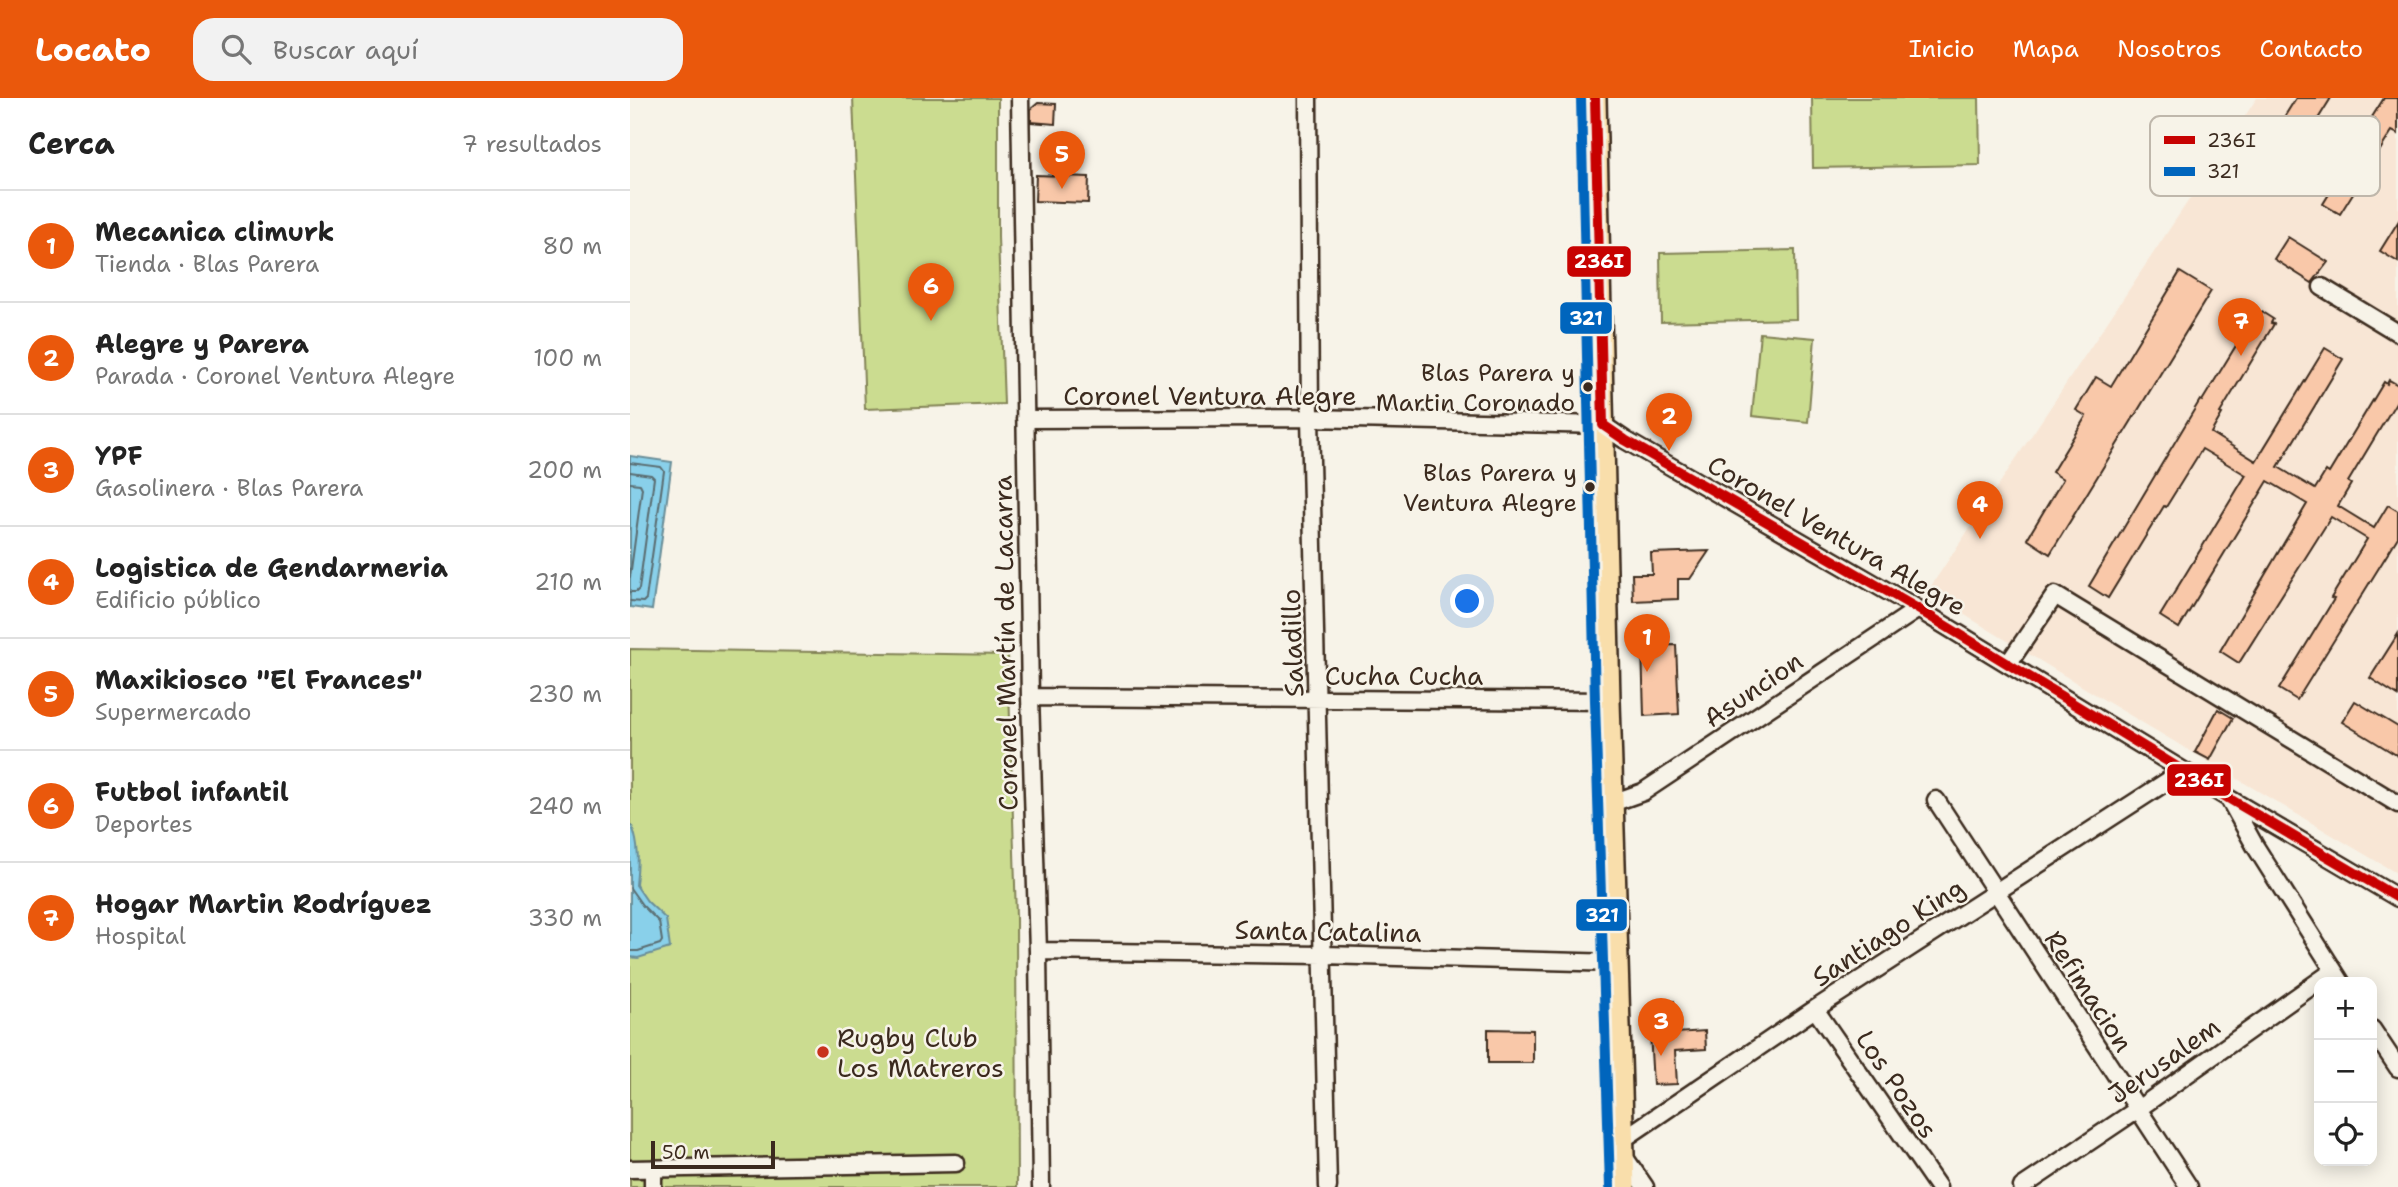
<!DOCTYPE html>
<html lang="es">
<head>
<meta charset="utf-8">
<style>
  body { margin:0; font-family:"Shantell Sans",sans-serif; background:#f2f2f2; color:#222 }
  .controls { position:absolute; right:21px; bottom:21px; display:grid; overflow:hidden; border-radius:14px; box-shadow:0 4px 18px #0003 }
  .controls button { width:63px; height:63px; display:grid; place-items:center; padding:0; border:0; border-bottom:2px solid #e0e0e0; background:#fff; color:#222; font:35px sans-serif }
  .scale { position:absolute; left:21px; bottom:18px; width:124px; box-sizing:border-box; padding-left:7px; border:4px solid #3b2a1e; border-top:0; font-size:19px; line-height:24px; white-space:nowrap; color:#3b2a1e; -webkit-text-stroke:5px #f7f3e8; paint-order:stroke }
  .you { position:absolute; left:838px; top:504px; width:24px; height:24px; margin:-18px; border:5px solid #fff; border-radius:50%; background:#1a73e8; box-shadow:0 0 0 10px #1a73e833 }
  .badge { display:grid; place-items:center; width:46px; height:46px; border-radius:50%; background:#ea580c; color:#fff; font-size:23px; font-weight:700 }
  .pin { position:absolute; translate:-50% -58px; filter:drop-shadow(0 2px 4px #0008) }
  .pin::after { content:''; position:absolute; top:37px; width:24px; height:21px; background:inherit; clip-path:polygon(0 0,100% 0,50% 100%) }
  .list { margin:0; padding:0; list-style:none }
  h2 { display:flex; justify-content:space-between; align-items:center; height:91px; margin:0; padding:0 28px; font-size:30px }
  h2 small { font-size:23px; font-weight:400; color:#767676 }
  .list li { display:grid; grid-template-columns:46px 1fr auto; gap:21px; align-items:center; box-sizing:border-box; height:112px; padding:0 28px; border-top:2px solid #e0e0e0 }
  .list b { display:block; font-size:26px; white-space:nowrap }
  .list p { margin:0; font-size:23px; white-space:nowrap; color:#767676 }
  .list em { font-size:23px; font-style:normal; color:#767676 }
  .icon { flex:none; width:38px; height:38px; fill:none; stroke:currentColor; stroke-width:2; stroke-linecap:round; stroke-linejoin:round }
  .map { position:relative; flex:none; width:1768px; height:1089px; overflow:hidden }
  header { display:flex; align-items:center; gap:42px; box-sizing:border-box; height:98px; padding:0 35px; background:#ea580c; color:#fff }
  header strong { font-size:33px }
  nav { display:flex; gap:38px; margin-inline-start:auto; font-size:24px }
  .search { width:490px; height:63px; background:#f2f2f2; display:flex; align-items:center; gap:18px; box-sizing:border-box; padding:0 24px; border-radius:21px; color:#767676; font-size:26px }
  main { display:flex }
  aside { flex:1; background:#fff }
  .map>svg:first-child { display:block }
  .built { fill:#f8e6d5 }
  .green { fill:#cbdc90; stroke:#838357; stroke-width:2 }
  .water { fill:#89d0ea; stroke:#6a8e98; stroke-width:2 }
  .lines { fill:none; stroke-linecap:round; stroke-linejoin:round }
  .shore { stroke:#5a6c70; stroke-width:2 }
  .building { fill:#f9c8a9; stroke:#3b2a1e; stroke-width:2 }
  .minor-casing { stroke:#3b2a1e; stroke-width:21 }
  .major-casing { stroke:#3b2a1e; stroke-width:26 }
  .minor { stroke:#f7f3e8; stroke-width:16 }
  .major { stroke:#f9deab; stroke-width:21 }
  .bus-1-casing { stroke:#f7f3e8; stroke-width:16 }
  .bus-2-casing { stroke:#f7f3e8; stroke-width:16 }
  .bus-1 { stroke:#c70201; stroke-width:10 }
  .bus-2 { stroke:#0065bd; stroke-width:10 }
  .bus-dot { fill:#3b2a1e; stroke:#f7f3e8; stroke-width:2.5 }
  .poi-dot { fill:#c8321e; stroke:#f7f3e8; stroke-width:2.5 }
  .labels { text-anchor:middle; dominant-baseline:central; stroke-width:5; stroke-linejoin:round; paint-order:stroke }
  .bus-label { font-size:24px; fill:#3b2a1e; stroke:#f7f3e8; text-anchor:end }
  .street-label { font-size:26px; fill:#3b2a1e; stroke:#f7f3e8 }
  .poi-label { font-size:26px; fill:#3b2a1e; stroke:#f7f3e8; text-anchor:start }
  .key { fill:#f7f3e8; stroke:#bfb7ab; stroke-width:2 }
  .key-label { font-size:19px; fill:#3b2a1e }
  .line-badge { stroke:#f7f3e8; stroke-width:2.5 }
  .badge-label { font-size:19px; text-anchor:middle; font-weight:bold; fill:#fff }
</style>
</head>
<body>
<header>
<strong>Locato</strong>
<div class="search"><svg class="icon" aria-label="search" viewBox="0 0 24 24"><circle cx="10" cy="10" r="6"/><path d="M15 15l6 6"/></svg>Buscar aquí</div>
<nav><a>Inicio</a><a>Mapa</a><a>Nosotros</a><a>Contacto</a></nav>
</header>
<main>
<aside>
<h2>Cerca<small>7 resultados</small></h2>
<ul class="list">
<li><span class="badge">1</span><div><b>Mecanica climurk</b><p>Tienda · Blas Parera</p></div><em>80 m</em></li>
<li><span class="badge">2</span><div><b>Alegre y Parera</b><p>Parada · Coronel Ventura Alegre</p></div><em>100 m</em></li>
<li><span class="badge">3</span><div><b>YPF</b><p>Gasolinera · Blas Parera</p></div><em>200 m</em></li>
<li><span class="badge">4</span><div><b>Logistica de Gendarmeria</b><p>Edificio público</p></div><em>210 m</em></li>
<li><span class="badge">5</span><div><b>Maxikiosco &quot;El Frances&quot;</b><p>Supermercado</p></div><em>230 m</em></li>
<li><span class="badge">6</span><div><b>Futbol infantil</b><p>Deportes</p></div><em>240 m</em></li>
<li><span class="badge">7</span><div><b>Hogar Martin Rodríguez</b><p>Hospital</p></div><em>330 m</em></li>
</ul>
</aside>
<div class="map">
<svg width="1768" height="1089" viewBox="0 0 1768 1089">
  <rect width="100%" height="100%" fill="#f7f3e8"/>
  <filter id="ink" filterUnits="userSpaceOnUse"><feTurbulence type="fractalNoise" baseFrequency=".0143" numOctaves="2"/><feDisplacementMap in="SourceGraphic" scale="14" xChannelSelector="R" yChannelSelector="G"/><feConvolveMatrix kernelMatrix="1 2 1 2 8 2 1 2 1" color-interpolation-filters="sRGB"/></filter>
  <g filter="url(#ink)">
    <path class="built" d="M1627,0h141v776l-287,-170 -184,-112z"/>
    <path class="green" d="M223,0h145v139l6,167 -139,5z
      M1182,0h167l1,67 -167,3z
      M1165,152l1,69 -135,3 -1,-69z
      M1130,235l55,5 -7,84 -56,-6z
      M0,551l378,6 8,262 1,270h-387z"/>
    <path class="water" d="M0,358l42,6 -20,148 -22,-3z
      M0,728h2c8,21 6,38 4,59l11,16 19,18 4,29 -32,10 -8,-1z"/>
    <g class="lines">
      <path class="shore" d="M0,365l31,4 3,4 -18,128 -3,3 -13,-1
        M0,374l21,3 3,3 -15,111 -3,3h-6
        M0,385l10,1 2,4 -12,89
        M0,790l12,17 17,17 3,19 -2,3 -22,7h-8"/>
    </g>
    <path class="building" d="M1666,0h35l-50,80 -25,-16z
      M1754,0h14v36l-6,-3 -52,83 -17,-10 52,-85 -3,-2z
      M408,5l18,1 -1,20 -24,-2v-13z
      M406,77l53,2 -1,26 -53,-2z
      M1768,124v40l-18,-11z
      M1658,139l40,25 -16,21 -38,-24z
      M1550,174l31,19 -161,263 -23,-15 36,-60 -11,-7 34,-56 -10,-6 20,-33 15,9z
      M1632,214l11,7 -2,4 3,1 -54,89 2,1 -11,19 45,28 69,-113 18,11 -65,108 37,22 11,-18 3,2 55,-91 3,2 2,-4 9,5v14l-50,83 3,2 -13,22 36,22 14,-23 10,6v26l-101,163 -18,-11 55,-90 -3,-1 36,-59 -36,-22 -92,146 -19,-12 87,-147 -39,-23 -89,147 -19,-12 86,-141 -44,-26 -36,58 -2,-1 -56,92 -19,-12 111,-186 2,1 54,-88 4,3z
      M1079,453l-19,28h-12v20l-45,2 -1,-27h20l-1,-21z
      M1768,536v62l-28,-18z
      M1046,547l3,69 -35,2 -2,-70z
      M1725,603l43,26v29l-56,-34z
      M1588,611l15,9 -23,42 -15,-8z
      M1044,903l2,32 29,-2 1,18 -31,2 2,33 -24,1 -3,-53h8l-1,-30z
      M858,931l45,1v33h-45z"/>
    <g class="lines">
      <g class="minor-casing">
        <path id="minor" d="M390,0l10,599 8,254 3,236
          M678,0l2,320 18,769
          M1692,189l76,46
          M395,321l285,-1 293,7 22,15 293,169 310,189 170,100
          M1378,566l47,-69 343,209
          M400,599l579,4
          M1599,701l26,47 86,136
          M1306,702l253,387
          M982,705l31,-11 275,-183
          M408,853l286,4 293,8
          M1185,911l123,178
          M1742,931l26,39
          M992,1042l193,-131 368,-238
          M993,1057l22,32
          M0,1071l326,-6
          M23,1071v18
          M1392,1089l116,-78 195,-138"/>
      </g>
      <g class="major-casing">
        <path id="major" d="M965,0l14,603 15,486"/>
      </g>
      <use href="#minor" class="minor"/>
      <use href="#major" class="major"/>
      <g class="bus-1-casing">
        <path id="bus-1" d="M965,0l8,327
          M973,327l22,15 293,169 310,189 170,100"/>
      </g>
      <g class="bus-2-casing">
        <path id="bus-2" d="M951,0l14,603 15,486"/>
      </g>
      <use href="#bus-1" class="bus-1"/>
      <use href="#bus-2" class="bus-2"/>
    </g>
  </g>
  <g class="bus-dot">
    <circle cx="958" cy="289" r="6"/>
    <circle cx="960" cy="389" r="6"/>
  </g>
  <circle class="poi-dot" cx="193" cy="954" r="7"/>
  <g class="labels">
    <g class="bus-label">
      <text x="945" y="275">Blas Parera y<tspan x="945" dy="30">Martin Coronado</tspan></text>
      <text x="947" y="375">Blas Parera y<tspan x="947" dy="30">Ventura Alegre</tspan></text>
    </g>
    <g class="street-label">
      <text x="580" y="297">Coronel Ventura Alegre</text>
      <text transform="translate(1207 437) rotate(30)">Coronel Ventura Alegre</text>
      <text transform="translate(375 545) rotate(-91)">Coronel Martín de Lacarra</text>
      <text transform="translate(662 545) rotate(-92)">Saladillo</text>
      <text x="774" y="577">Cucha Cucha</text>
      <text transform="translate(1123 591) rotate(-34)">Asuncion</text>
      <text transform="translate(698 833) rotate(1)">Santa Catalina</text>
      <text transform="translate(1258 834) rotate(-33)">Santiago King</text>
      <text transform="translate(1459 893) rotate(57)">Refimacion</text>
      <text transform="translate(1534 962) rotate(-35)">Jerusalem</text>
      <text transform="translate(1267 986) rotate(56)">Los Pozos</text>
    </g>
    <g class="poi-label">
      <text x="207" y="939">Rugby Club<tspan x="207" dy="30">Los Matreros</tspan></text>
    </g>
  </g>
  <rect x="1520" y="18" width="230" height="80" rx="10" class="key"/>
  <rect x="1534" y="38" width="31" height="8" fill="#c70201"/>
  <rect x="1534" y="69" width="31" height="9" fill="#0065bd"/>
  <g class="key-label">
    <text x="1577" y="49">236I</text>
    <text x="1577" y="80">321</text>
  </g>
  <g class="line-badge">
    <rect x="936" y="147" width="66" height="33" rx="7" fill="#c70201"/>
    <rect x="929" y="203" width="54" height="34" rx="7" fill="#0065bd"/>
    <rect x="1536" y="665" width="66" height="34" rx="7" fill="#c70201"/>
    <rect x="945" y="800" width="53" height="34" rx="7" fill="#0065bd"/>
  </g>
  <g class="badge-label">
    <text x="969" y="170">236I</text>
    <text x="956" y="227">321</text>
    <text x="1569" y="689">236I</text>
    <text x="972" y="824">321</text>
  </g>
</svg>
<div class="controls">
<button>+</button>
<button>−</button>
<button><svg class="icon" aria-label="locate" viewBox="0 0 24 24"><circle cx="12" cy="12" r="6"/><path d="M12 2v4M12 18v4M2 12h4M18 12h4"/></svg></button>
</div>
<div class="scale">50 m</div>
<div class="you"></div>
<div class="pin badge" style="left:1017px;top:574px">1</div>
<div class="pin badge" style="left:1039px;top:353px">2</div>
<div class="pin badge" style="left:1031px;top:958px">3</div>
<div class="pin badge" style="left:1350px;top:441px">4</div>
<div class="pin badge" style="left:432px;top:91px">5</div>
<div class="pin badge" style="left:301px;top:223px">6</div>
<div class="pin badge" style="left:1611px;top:258px">7</div>
</div>
</main>
</body>
</html>
